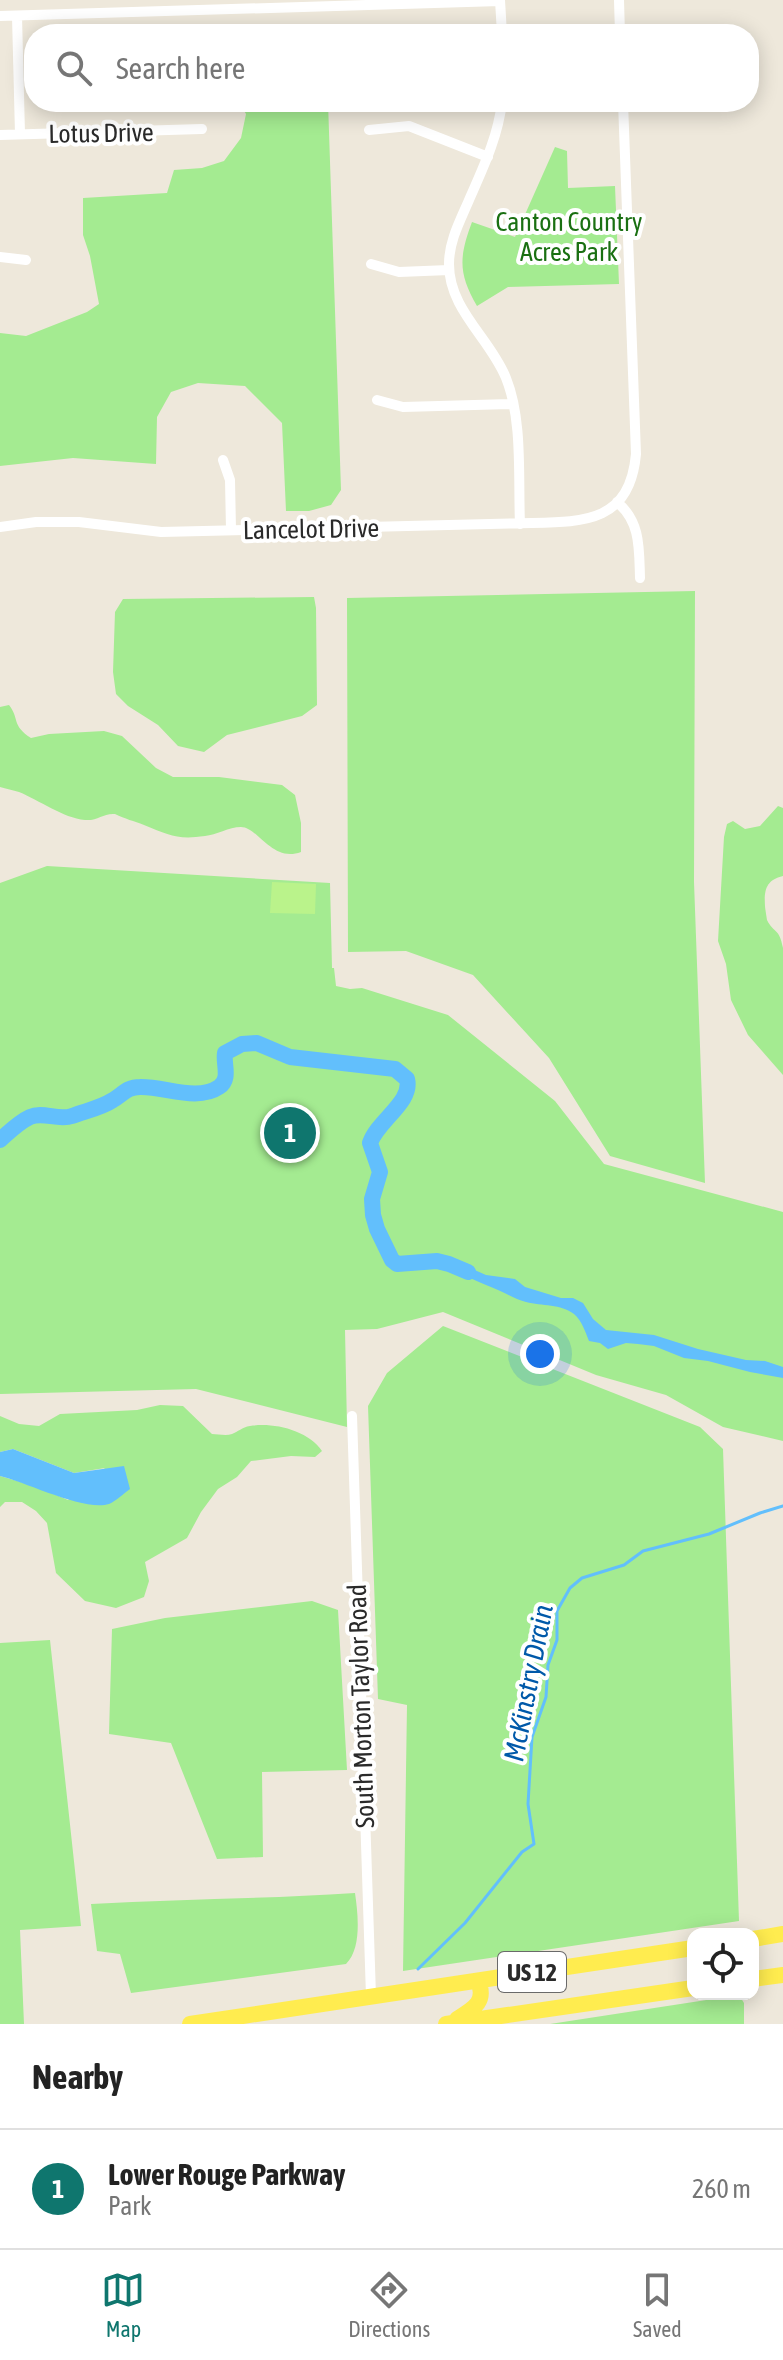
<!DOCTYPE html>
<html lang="en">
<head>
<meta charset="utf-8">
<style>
  body { margin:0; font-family:"Asap Condensed",sans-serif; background:#f6f6f6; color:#222 }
  .controls { position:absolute; right:24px; bottom:24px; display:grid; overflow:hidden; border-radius:16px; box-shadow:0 4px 20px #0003 }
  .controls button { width:72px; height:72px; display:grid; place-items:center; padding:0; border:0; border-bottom:2px solid #e0e0e0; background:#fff; color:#222; font:40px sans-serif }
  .you { position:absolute; left:540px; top:1354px; width:28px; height:28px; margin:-20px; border:6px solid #fff; border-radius:50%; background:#1a73e8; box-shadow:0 0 0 12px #1a73e833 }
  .badge { display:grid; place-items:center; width:52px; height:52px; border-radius:50%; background:#0f766e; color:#fff; font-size:26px; font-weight:700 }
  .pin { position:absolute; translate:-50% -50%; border:4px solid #fff; box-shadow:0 2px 8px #0006 }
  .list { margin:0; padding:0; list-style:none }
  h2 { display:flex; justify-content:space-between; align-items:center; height:104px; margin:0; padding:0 32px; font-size:34px }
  h2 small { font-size:26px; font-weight:400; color:#767676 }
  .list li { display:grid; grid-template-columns:52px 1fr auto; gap:24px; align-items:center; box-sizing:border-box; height:120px; padding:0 32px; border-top:2px solid #e0e0e0 }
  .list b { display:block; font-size:30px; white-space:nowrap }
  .list p { margin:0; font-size:26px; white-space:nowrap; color:#767676 }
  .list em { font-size:26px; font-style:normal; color:#767676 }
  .icon { flex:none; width:44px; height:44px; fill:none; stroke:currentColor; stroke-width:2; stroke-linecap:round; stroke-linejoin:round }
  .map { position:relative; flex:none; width:783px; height:2024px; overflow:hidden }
  .search { position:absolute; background:#fff; box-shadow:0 4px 20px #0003; left:24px; right:24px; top:24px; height:88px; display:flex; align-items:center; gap:20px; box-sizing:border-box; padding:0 28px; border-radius:32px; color:#767676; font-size:30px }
  .sheet { height:224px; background:#fff }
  nav { display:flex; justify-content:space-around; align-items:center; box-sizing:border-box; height:112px; border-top:2px solid #e0e0e0; background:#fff; font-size:22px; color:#767676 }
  nav a { display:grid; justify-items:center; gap:4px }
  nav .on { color:#0f766e }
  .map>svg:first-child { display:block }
  .green { fill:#a4eb91 }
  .pitch { fill:#baf38b }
  .water { fill:#62bffc }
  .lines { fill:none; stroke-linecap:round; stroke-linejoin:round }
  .stream { stroke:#62bffc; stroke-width:3 }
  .river { stroke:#62bffc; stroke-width:16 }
  .minor { stroke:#fff; stroke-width:10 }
  .primary { stroke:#ffec4f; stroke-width:16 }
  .labels { text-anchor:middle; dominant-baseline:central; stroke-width:8; stroke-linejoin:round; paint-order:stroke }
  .shield { fill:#fff; stroke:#6a6a6a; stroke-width:2 }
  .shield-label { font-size:24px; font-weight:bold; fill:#2a2a2a }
  .street-label { font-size:26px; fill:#2a2a2a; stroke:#fff }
  .park-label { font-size:26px; fill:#1a7012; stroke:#fff }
  .water-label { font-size:28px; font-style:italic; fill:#0059a9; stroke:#fff }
</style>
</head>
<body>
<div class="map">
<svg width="783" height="2024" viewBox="0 0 783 2024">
  <rect width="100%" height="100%" fill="#eee8db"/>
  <path class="green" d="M239,102h89l13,388 -10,15 -22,6h-23l-4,-88 -37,-37 -47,-3 -27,9 -14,25 -1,47 -83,-6 -73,8v-133l26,3 61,-24 12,-8 -9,-48 -7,-21v-37l84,-5 7,-23 28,-2 22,-7 17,-23 5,-24z
    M555,147l12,4 1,37 47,-2 4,98 -111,3 -31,19c-19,-33 -18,-49 -5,-84l43,15z
    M695,591l-1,291 11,301 -95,-27 -61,-98 -76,-83 -67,-24 -58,1 -1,-354z
    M314,597l2,11 1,97 -15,11 -75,19 -23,17 -26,-6 -20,-21 -30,-19 -12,-12 -3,-22 2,-60 8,-13z
    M9,705c11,14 2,20 22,33l18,-4 55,-3 18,5 34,32 17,9h46l63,8 13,10 6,28v29c-29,11 -43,-25 -60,-25 -12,0 -25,8 -36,9 -28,4 -36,-1 -61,-11 -10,-4 -19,-6 -29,-11 -12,-1 -17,7 -30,6 -22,-2 -46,-20 -66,-28 -6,-2 -13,-3 -19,-5v-80z
    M778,806l5,2v68c-17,4 -19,14 -18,30 0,2 2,13 2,14 7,14 12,7 16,28v127l-35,-40 -17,-35 -5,-36 -8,-23 6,-104 3,-13 6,-3 12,8 15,-3z
    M47,866l283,17 2,85h2l2,18 14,3 12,-1 86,27 107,86 49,63 179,48v229l-60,-14 -57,-32 -70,-20 -153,-63 -66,17 -32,1 2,97 -151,-38 -196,5v-511z
    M443,1326l257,101 23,22 16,472 -336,50 4,-266 -29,-6 -10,-293 19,-33z
    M160,1405l23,1 29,28c6,0 14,2 20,0 6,-2 10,-7 18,-8 23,-4 58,4 72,25l-7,6 -24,-1 -40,5 -14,16 -19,12 -17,23 -14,26 -42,24 4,19 -5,16 -28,11 -31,-7 -29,-28 -9,-50 -11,-12 -14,-9h-17l-5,5v-31l38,11 30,13 37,-32 -31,5 -61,-24 -13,3v-36l19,8 20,2 21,-12 77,-4z
    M312,1601l26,9 9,160 -85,2 1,85 -46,2 -46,-116 -62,-9 3,-105 53,-11z
    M50,1640l31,286 -61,4 4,94h-24v-381z
    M355,1893c3,21 7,55 -9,71l-215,29 -11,-39 -23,-3 -6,-47c88,-5 176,-5 264,-11z
    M739,1995l5,8v21h-194z"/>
  <path class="pitch" d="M272,882l44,2 -1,30 -45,-1z"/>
  <path class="water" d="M449,1264h12l25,11 29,4 10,8 36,11h12l10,5 10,16 13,11 48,5 44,14 48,11 19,1 18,6v11l-33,-6 -42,-11 -24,-3 -30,-12 -16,-2 -12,-1 -18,6 -8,-6 -11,-2c-4,-10 -7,-20 -15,-27 -13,-10 -32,-8 -48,-12 -11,-3 -19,-8 -28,-12 -19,-8 -34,-13 -49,-26z
    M13,1449l61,24 50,-7 6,23c-7,5 -14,12 -21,15 -24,8 -83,-22 -109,-28v-24z"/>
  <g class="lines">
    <path class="stream" d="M418,1969l47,-46 57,-71 12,-8 -6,-40 4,-67 14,-40 2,-32 9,-25v-29l13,-23 12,-10 42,-13 19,-14 66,-17 51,-21 23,-7"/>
    <path class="river" d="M0,1140c9,-8 19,-18 30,-23 13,-6 28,4 42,-1 13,-5 29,-8 41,-16 10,-6 14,-13 27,-13 24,-1 57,15 79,0 12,-8 4,-23 6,-34l17,-9 15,-1 33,14 105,12 12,10c6,23 -29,41 -37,64l10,29 -8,27 1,16 4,14 15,31 5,4 40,-3 12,3 19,8"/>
    <path class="minor" d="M500,0l2,34
      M619,0l1,34
      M0,16l500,-15
      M17,16l3,118
      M502,102c-4,35 -19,66 -33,98 -9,21 -20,41 -20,64 0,46 41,74 57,114 17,42 12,100 14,146
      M369,130l40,-4 79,31
      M0,135l202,-6
      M0,257l26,3
      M371,264l28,8 50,-2
      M377,400l26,7 110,-3
      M223,460l7,20 1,50
      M617,502c24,20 22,47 23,76
      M0,527l36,-5h43l82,10 371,-9c54,-1 98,-2 104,-69l-13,-352
      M352,1416l19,580"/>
    <path class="primary" d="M753,1939l30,-5
      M753,1979l30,-4
      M457,2019c16,-10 30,-17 21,-38
      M190,2024l503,-76
      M446,2024l247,-36"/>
  </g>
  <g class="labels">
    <rect class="shield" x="498" y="1952" width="68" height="40" rx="6"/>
    <g class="shield-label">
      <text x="532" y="1972">US 12</text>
    </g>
    <g class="street-label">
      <text transform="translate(101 133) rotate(-1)">Lotus Drive</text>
      <text transform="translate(311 529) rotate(-1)">Lancelot Drive</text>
      <text transform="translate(361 1706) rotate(-92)">South Morton Taylor Road</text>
    </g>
    <g class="park-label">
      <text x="569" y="222">Canton Country<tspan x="569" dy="30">Acres Park</tspan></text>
    </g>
    <g class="water-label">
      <text transform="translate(528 1683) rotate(-79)">McKinstry Drain</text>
    </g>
  </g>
</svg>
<div class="controls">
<button><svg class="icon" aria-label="locate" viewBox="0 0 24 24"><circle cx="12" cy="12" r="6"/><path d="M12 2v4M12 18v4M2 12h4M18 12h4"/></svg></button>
</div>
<div class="you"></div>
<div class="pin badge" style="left:290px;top:1133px">1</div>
<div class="search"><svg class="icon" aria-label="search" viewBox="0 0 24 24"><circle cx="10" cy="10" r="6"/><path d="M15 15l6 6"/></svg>Search here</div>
</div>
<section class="sheet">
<h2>Nearby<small></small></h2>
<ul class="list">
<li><span class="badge">1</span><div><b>Lower Rouge Parkway</b><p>Park</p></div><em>260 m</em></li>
</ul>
</section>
<nav>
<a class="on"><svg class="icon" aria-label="map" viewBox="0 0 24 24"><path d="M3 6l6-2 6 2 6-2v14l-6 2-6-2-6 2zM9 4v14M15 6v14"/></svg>Map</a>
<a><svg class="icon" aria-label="directions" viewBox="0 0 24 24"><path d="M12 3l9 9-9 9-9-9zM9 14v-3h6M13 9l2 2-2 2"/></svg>Directions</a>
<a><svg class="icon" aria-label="saved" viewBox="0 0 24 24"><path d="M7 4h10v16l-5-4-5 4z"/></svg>Saved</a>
</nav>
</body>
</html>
